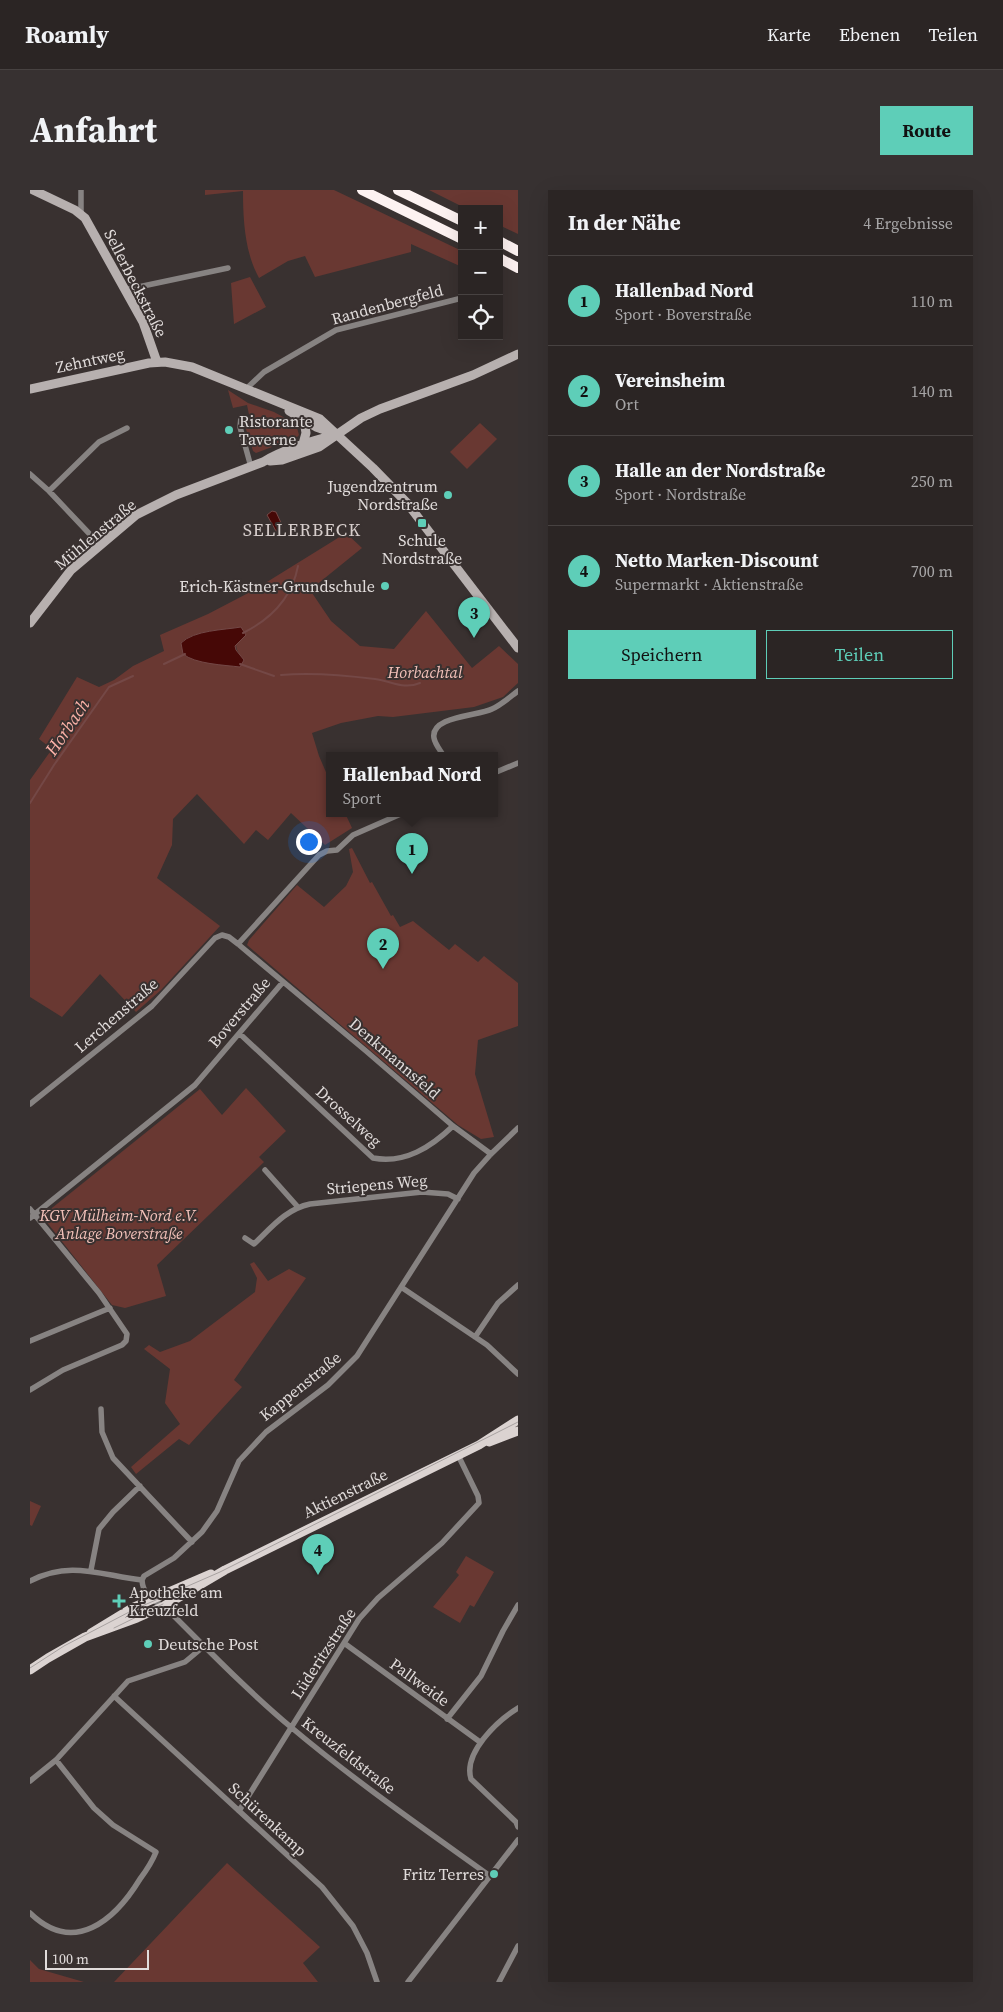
<!DOCTYPE html>
<html lang="de">
<head>
<meta charset="utf-8">
<style>
  body { margin:0; font-family:"Source Serif 4",serif; background:#373131; color:#f1f3f6 }
  .controls { position:absolute; right:15px; top:15px; display:grid; overflow:hidden; border-radius:0px; box-shadow:0 5px 20px #0002 }
  .controls button { width:45px; height:45px; display:grid; place-items:center; padding:0; border:0; border-bottom:1px solid #474241; background:#2b2524; color:#f1f3f6; font:25px sans-serif }
  .scale { position:absolute; left:15px; bottom:12px; width:104px; box-sizing:border-box; padding-left:5px; border:2px solid #e1dcdb; border-top:0; font-size:14px; line-height:18px; white-space:nowrap; color:#e1dcdb; -webkit-text-stroke:4px #393130; paint-order:stroke }
  .you { position:absolute; left:278px; top:651px; width:18px; height:18px; margin:-12px; border:4px solid #fff; border-radius:50%; background:#1a73e8; box-shadow:0 0 0 8px #1a73e833 }
  .badge { display:grid; place-items:center; width:32px; height:32px; border-radius:50%; background:#5eceb8; color:#111; font-size:16px; font-weight:700 }
  .pin { position:absolute; translate:-50% -41px; filter:drop-shadow(0 1px 2px #0008) }
  .pin::after { content:''; position:absolute; top:26px; width:18px; height:15px; background:inherit; clip-path:polygon(0 0,100% 0,50% 100%) }
  .popup { position:absolute; left:296px; top:562px; width:172px; height:65px; box-sizing:border-box; display:grid; place-content:center; border-radius:0px; background:#2b2524; filter:drop-shadow(0 1px 4px #0005); font-size:16px; white-space:nowrap; color:#a6a5a6 }
  .popup b { font-size:19px; color:#f1f3f6 }
  .popup::after { content:''; position:absolute; left:50%; top:100%; margin-left:-10px; border:10px solid transparent; border-top-color:#2b2524 }
  .list { margin:0; padding:0; list-style:none }
  h2 { display:flex; justify-content:space-between; align-items:center; height:65px; margin:0; padding:0 20px; font-size:21px }
  h2 small { font-size:16px; font-weight:400; color:#a6a5a6 }
  .list li { display:grid; grid-template-columns:32px 1fr auto; gap:15px; align-items:center; box-sizing:border-box; height:90px; padding:0 20px; border-top:1px solid #474241 }
  .list b { display:block; font-size:19px; white-space:nowrap }
  .list p { margin:0; font-size:16px; white-space:nowrap; color:#a6a5a6 }
  .list em { font-size:16px; font-style:normal; color:#a6a5a6 }
  .actions { display:flex; gap:10px; padding:15px 20px }
  .actions a { flex:1; padding:11px 0; border:1px solid #5eceb8; border-radius:0px; text-align:center; font-size:18px; color:#5eceb8 }
  .actions .main { background:#5eceb8; color:#111 }
  .icon { flex:none; width:28px; height:28px; fill:none; stroke:currentColor; stroke-width:2; stroke-linecap:round; stroke-linejoin:round }
  .map { position:relative; flex:none; width:488px; height:1792px; overflow:hidden; border-radius:0px }
  header { display:flex; align-items:center; gap:30px; box-sizing:border-box; height:70px; padding:0 25px; background:#2b2524; border-bottom:1px solid #474241 }
  header strong { font-size:24px }
  nav { display:flex; gap:28px; margin-inline-start:auto; font-size:18px }
  .intro { display:flex; align-items:center; justify-content:space-between; box-sizing:border-box; height:120px; padding:0 30px }
  h1 { margin:0; font-size:35px }
  .button { padding:12px 22px; border-radius:0px; background:#5eceb8; color:#111; font-size:18px; font-weight:700 }
  main { display:flex; gap:30px; padding:0 30px }
  aside { flex:1; background:#2b2524; border-radius:0px; box-shadow:0 5px 20px #0002 }
  .map>svg:first-child { display:block }
  .green { fill:#693832; fill-rule:evenodd }
  .water { fill:#460806; stroke:#744846 }
  .lines { fill:none; stroke-linecap:round; stroke-linejoin:round }
  .stream { stroke:#744846; stroke-width:2 }
  .street { stroke:#878382; stroke-width:5.5 }
  .secondary { stroke:#b7b0af; stroke-width:9 }
  .primary { stroke:#dbd3d1; stroke-width:9 }
  .highway { stroke:#fdf2f1; stroke-width:10 }
  .tram { stroke:#a7a1a0; stroke-width:1 }
  .poi-dot { fill:#5eceb8; stroke:#393130; stroke-width:2 }
  .labels { text-anchor:middle; dominant-baseline:central; stroke-width:4; stroke-linejoin:round; paint-order:stroke }
  .street-label { font-size:16px; fill:#e1dcdb; stroke:#393130 }
  .poi-label { font-size:16px; fill:#e1dcdb; stroke:#393130; text-anchor:start }
  .park-label { font-size:16px; font-style:italic; fill:#f3c1b9; stroke:#393130 }
  .neighbourhood-label { font-size:18px; letter-spacing:1px; fill:#d7cecc; stroke:#393130 }
  .water-label { font-size:18px; font-style:italic; fill:#fbb1a7; stroke:#393130 }
</style>
</head>
<body>
<header>
<strong>Roamly</strong>
<nav><a>Karte</a><a>Ebenen</a><a>Teilen</a></nav>
</header>
<div class="intro"><h1>Anfahrt</h1><a class="button">Route</a></div>
<main>
<div class="map">
<svg width="488" height="1792" viewBox="0 0 488 1792">
  <rect width="100%" height="100%" fill="#393130"/>
  <path class="green" d="M175,0h129l128,61v16l-51,-23v8l-96,25 -10,-21 -17,5 -29,17c-14,-25 -16,-58 -16,-87l-38,4z
    M399,0h89v44l-19,-9v-16h-32z
    M220,87l16,30 -32,17 -3,-41z
    M198,200l20,13 26,9 22,12 3,11 -3,3 -40,15 -3,-2 -8,-25 6,-2 -4,-19 -14,3z
    M450,233l17,16 -30,30 -17,-17z
    M316,343l16,15 -52,42 21,31 29,25 34,3 32,-38 46,57 27,-22 19,18v19l-15,14 -29,10 -81,10 -15,-1 -37,7 -29,10 7,23 10,23 1,34h15l7,15 -27,17 -34,-32 -23,27 -12,-10 -12,14 -47,-50 -24,25 -1,26 -15,33 63,48 -59,64 -25,22 -36,-38 -38,43 -32,-20v-217l22,-31 -13,-10 38,-62 22,10 15,-7 19,-14 31,-15 -4,-16 48,-21 46,-24zM211,437c-5,16 -9,19 3,33l-49,-1 -8,-2 -4,-3 -2,-11c13,-13 43,-13 60,-16z
    M322,658l18,35 2,-1 19,34 2,-1 7,12 13,-6 36,29 6,-6 23,18 6,-6 34,27v43l-40,14 -3,34 19,63 -13,2 -23,-14 -211,-180 2,-5 48,-55 27,22 22,-21 7,-14 -4,-23z
    M216,898l40,43 -27,26 5,5 -107,103 9,31 -41,12 -13,-3 -70,-89 158,-127 22,26z
    M224,1072l14,19 21,-12 17,9 -72,102 8,7 -53,58 -10,-6 -43,35 -5,-7 49,-43 -15,-21 5,-34 -26,-20 5,-4 11,7 30,-11 65,-49 2,-14 -7,-14z
    M0,1311l11,5 -9,20 -2,-1z
    M436,1366l28,16 -20,35 -4,-2 -10,18 -27,-16 26,-32 -3,-3z
    M197,1673l93,84 -17,16 15,19h-204z
    M0,1770l9,9 45,13h-54z"/>
  <path class="water" d="M242,321l4,1 6,13 -1,6h-5l-9,-16z
    M211,437l5,8 -11,11 1,4 8,10 -4,7c-16,-2 -45,-3 -57,-13l-2,-11c13,-13 43,-13 60,-16z"/>
  <g class="lines">
    <path class="stream" d="M213,443c28,-14 49,-35 55,-67
      M134,474l21,-10
      M210,474l34,12
      M251,485c31,-3 63,0 94,4 17,2 28,11 45,4
      M394,489l7,-5 13,-1
      M0,613l24,-38 55,-78 24,-11"/>
    <path class="street" d="M51,24v-24
      M94,100l104,-22
      M216,199l18,-17 72,-42 126,-32
      M211,227l-1,10 11,40
      M0,284l19,17 51,54
      M19,301l50,-49 28,-14
      M413,565c-3,-5 -8,-11 -9,-17 -4,-22 44,-22 58,-29 9,-4 18,-12 26,-18
      M464,583l24,-10
      M208,754l81,-89 8,-4 10,-1 16,-15 50,-22
      M210,844l133,124c32,6 58,-11 80,-32
      M0,914l122,-98 63,-68 7,-3 7,2 9,7 128,107 87,75 38,28
      M235,980l32,36
      M0,1019l69,84 28,41 -1,7 -4,4 -59,25 -33,20
      M0,1028l165,-133 88,-103
      M215,1048l9,6c17,-16 32,-35 56,-40l112,-12 26,2 10,5
      M371,1097l86,58 31,29
      M445,1147l23,-34 20,-18
      M0,1151l80,-33
      M71,1219l1,23 11,26 79,84
      M61,1380l8,-41 14,-17 27,-26
      M112,1390l2,-4 30,-18 28,-26 15,-21 22,-50 27,-29 62,-47 29,-29 117,-183 17,-19 27,-26
      M112,1390c1,19 18,22 29,33 39,39 78,79 121,115 63,53 131,100 198,148
      M0,1391c40,-21 70,-6 112,-1
      M314,1453l136,99
      M84,1506l208,191 31,39 14,27 10,29
      M488,1518c-21,13 -55,45 -47,71l45,43 2,5
      M417,1529l34,-43 22,-45 15,-26
      M0,1591l26,-21 72,-79 57,-19 18,-15
      M209,1621l120,-192 19,-21 64,-55 37,-40 -1,-7 -20,-41
      M0,1723c44,43 85,7 110,-34 6,-8 12,-17 16,-27l-43,-27 -19,-17 -38,-48
      M378,1792l110,-142
      M469,1792l19,-36"/>
    <path class="secondary" d="M3,0l42,20 10,8 58,104 14,40
      M0,199l119,-26 16,-1 27,5 128,52 53,49 34,35 111,145
      M259,221l27,16 17,6
      M273,254l3,-11 -2,-13
      M240,271l12,-1 37,-13 42,-29 19,-9 93,-34 45,-21
      M0,433l41,-53 65,-55 40,-20 87,-33c22,-13 48,-21 73,-27"/>
    <path class="primary" d="M459,1252l29,-11
      M61,1443l41,-25 79,-34
      M0,1480l18,-12 37,-21 52,-19 27,-12 61,-36 254,-125 39,-25"/>
    <path class="highway" d="M332,0l100,49
      M368,0l64,31
      M469,51l19,10
      M469,68l19,10"/>
    <path class="tram" d="M84,1438l49,-24
      M0,1478l34,-22 69,-36 87,-38 298,-150"/>
  </g>
  <g class="poi-dot">
    <circle cx="199" cy="240" r="5"/>
    <circle cx="418" cy="305" r="5"/>
    <rect x="387" y="328" width="10" height="10" rx="2.5"/>
    <circle cx="355" cy="396" r="5"/>
    <path d="M86.5 1403.5h5v5h5v5h-5v5h-5v-5h-5v-5h5z"/>
    <circle cx="118" cy="1454" r="5"/>
    <circle cx="464" cy="1684" r="5"/>
  </g>
  <g class="labels">
    <g class="street-label">
      <text transform="translate(106 93) rotate(63)">Sellerbeckstraße</text>
      <text transform="translate(357 114) rotate(-15)">Randenbergfeld</text>
      <text transform="translate(60 170) rotate(-12)">Zehntweg</text>
      <text transform="translate(65 344) rotate(-40)">Mühlenstraße</text>
      <text transform="translate(209 822) rotate(-50)">Boverstraße</text>
      <text transform="translate(86 825) rotate(-41)">Lerchenstraße</text>
      <text transform="translate(365 868) rotate(41)">Denkmannsfeld</text>
      <text transform="translate(319 926) rotate(42)">Drosselweg</text>
      <text transform="translate(347 994) rotate(-5)">Striepens Weg</text>
      <text transform="translate(270 1196) rotate(-39)">Kappenstraße</text>
      <text transform="translate(315 1303) rotate(-26)">Aktienstraße</text>
      <text transform="translate(293 1463) rotate(-57)">Lüderitzstraße</text>
      <text transform="translate(390 1492) rotate(36)">Pallweide</text>
      <text transform="translate(319 1565) rotate(38)">Kreuzfeldstraße</text>
      <text transform="translate(238 1629) rotate(43)">Schürenkamp</text>
    </g>
    <g class="poi-label">
      <text x="209" y="231">Ristorante<tspan x="209" dy="18">Taverne</tspan></text>
      <text x="408" y="296" text-anchor="end">Jugendzentrum<tspan x="408" dy="18">Nordstraße</tspan></text>
      <text x="392" y="350" text-anchor="middle">Schule<tspan x="392" dy="18">Nordstraße</tspan></text>
      <text x="345" y="396" text-anchor="end">Erich-Kästner-Grundschule</text>
      <text x="99" y="1402">Apotheke am<tspan x="99" dy="18">Kreuzfeld</tspan></text>
      <text x="128" y="1454">Deutsche Post</text>
      <text x="454" y="1684" text-anchor="end">Fritz Terres</text>
    </g>
    <g class="park-label">
      <text x="395" y="482">Horbachtal</text>
      <text x="89" y="1025">KGV Mülheim-Nord e.V.<tspan x="89" dy="18">Anlage Boverstraße</tspan></text>
    </g>
    <g class="neighbourhood-label">
      <text x="272" y="339">SELLERBECK</text>
    </g>
    <g class="water-label">
      <text transform="translate(37 537) rotate(-56)">Horbach</text>
    </g>
  </g>
</svg>
<div class="controls">
<button>+</button>
<button>−</button>
<button><svg class="icon" aria-label="locate" viewBox="0 0 24 24"><circle cx="12" cy="12" r="6"/><path d="M12 2v4M12 18v4M2 12h4M18 12h4"/></svg></button>
</div>
<div class="scale">100 m</div>
<div class="you"></div>
<div class="pin badge" style="left:382px;top:684px">1</div>
<div class="popup"><b>Hallenbad Nord</b>Sport</div>
<div class="pin badge" style="left:353px;top:779px">2</div>
<div class="pin badge" style="left:444px;top:448px">3</div>
<div class="pin badge" style="left:288px;top:1385px">4</div>
</div>
<aside>
<h2>In der Nähe<small>4 Ergebnisse</small></h2>
<ul class="list">
<li><span class="badge">1</span><div><b>Hallenbad Nord</b><p>Sport · Boverstraße</p></div><em>110 m</em></li>
<li><span class="badge">2</span><div><b>Vereinsheim</b><p>Ort</p></div><em>140 m</em></li>
<li><span class="badge">3</span><div><b>Halle an der Nordstraße</b><p>Sport · Nordstraße</p></div><em>250 m</em></li>
<li><span class="badge">4</span><div><b>Netto Marken-Discount</b><p>Supermarkt · Aktienstraße</p></div><em>700 m</em></li>
</ul>
<div class="actions"><a class="main">Speichern</a><a>Teilen</a></div>
</aside>
</main>
</body>
</html>
